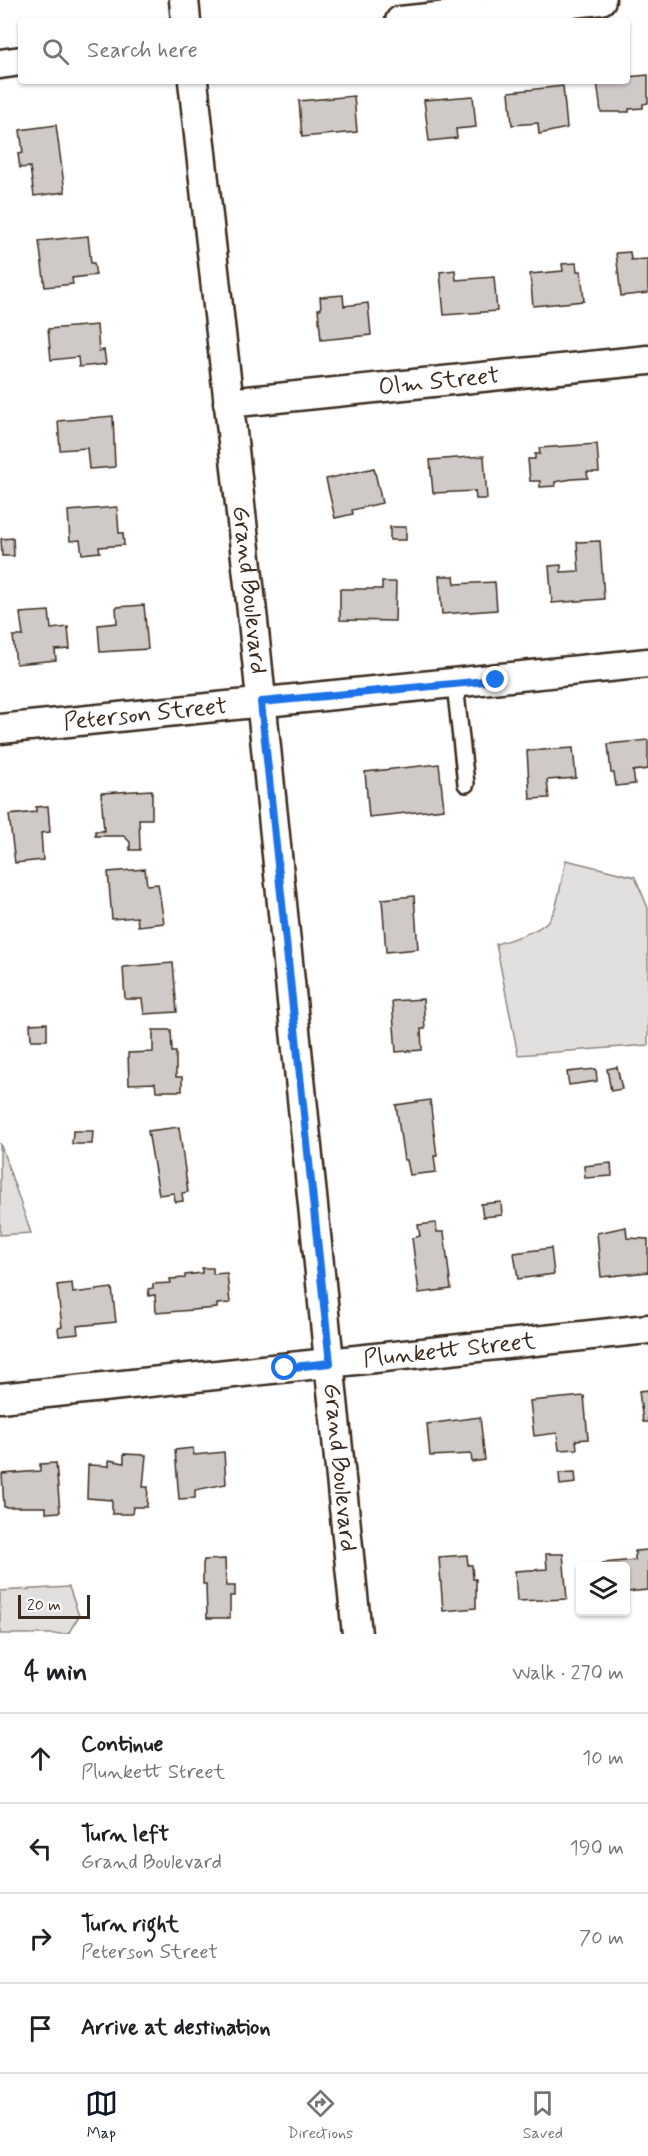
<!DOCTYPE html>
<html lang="en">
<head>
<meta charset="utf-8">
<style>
  body { margin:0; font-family:Mynerve,sans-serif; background:#f2f2f2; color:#202124 }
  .controls { position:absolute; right:18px; bottom:18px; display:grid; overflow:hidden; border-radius:6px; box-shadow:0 2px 4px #0004 }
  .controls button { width:54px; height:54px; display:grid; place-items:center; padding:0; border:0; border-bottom:2px solid #e0e0e0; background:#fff; color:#202124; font:30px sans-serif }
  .scale { position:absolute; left:18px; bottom:15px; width:72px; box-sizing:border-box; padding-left:6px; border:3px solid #3b2a1e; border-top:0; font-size:16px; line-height:21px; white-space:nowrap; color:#3b2a1e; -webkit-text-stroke:4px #fff; paint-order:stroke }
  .stop { position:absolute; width:18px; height:18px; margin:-14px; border:4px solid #1a73e8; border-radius:50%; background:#fff }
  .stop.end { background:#1a73e8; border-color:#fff; box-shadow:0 2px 6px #0008 }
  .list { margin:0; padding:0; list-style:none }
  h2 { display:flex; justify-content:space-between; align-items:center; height:78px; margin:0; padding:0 24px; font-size:26px }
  h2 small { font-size:20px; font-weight:400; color:#757577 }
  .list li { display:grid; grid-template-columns:39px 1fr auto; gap:18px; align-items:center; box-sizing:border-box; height:90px; padding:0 24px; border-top:2px solid #e0e0e0 }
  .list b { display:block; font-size:22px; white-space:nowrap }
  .list p { margin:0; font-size:20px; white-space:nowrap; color:#757577 }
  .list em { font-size:20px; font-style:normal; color:#757577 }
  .icon { flex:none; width:33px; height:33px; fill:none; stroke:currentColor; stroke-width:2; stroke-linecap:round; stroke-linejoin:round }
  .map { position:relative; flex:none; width:648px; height:1634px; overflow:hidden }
  .search { position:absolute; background:#fff; box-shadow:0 2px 4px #0004; left:18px; right:18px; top:18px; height:66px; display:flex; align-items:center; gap:15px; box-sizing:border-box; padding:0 21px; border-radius:6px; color:#757577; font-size:22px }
  .sheet { height:438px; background:#fff }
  nav { display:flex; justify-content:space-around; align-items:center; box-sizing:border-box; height:84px; border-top:2px solid #e0e0e0; background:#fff; font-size:16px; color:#757577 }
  nav a { display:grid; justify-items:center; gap:3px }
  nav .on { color:#111827 }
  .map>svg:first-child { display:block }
  .green { fill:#e2e0de; stroke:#8e857e; stroke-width:1.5 }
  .building { fill:#cfcac7; stroke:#3b2a1e; stroke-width:1.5 }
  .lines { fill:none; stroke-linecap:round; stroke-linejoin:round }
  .lane-casing { stroke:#3b2a1e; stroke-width:20 }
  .street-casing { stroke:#3b2a1e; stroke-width:33 }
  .lane { stroke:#fff; stroke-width:15 }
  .street { stroke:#fff; stroke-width:28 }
  .route { stroke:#1a73e8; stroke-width:8 }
  .labels { text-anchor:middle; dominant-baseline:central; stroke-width:6; stroke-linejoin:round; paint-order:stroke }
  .street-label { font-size:24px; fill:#3b2a1e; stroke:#fff }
</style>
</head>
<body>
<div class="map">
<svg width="648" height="1634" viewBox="0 0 648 1634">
  <rect width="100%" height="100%" fill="#fff"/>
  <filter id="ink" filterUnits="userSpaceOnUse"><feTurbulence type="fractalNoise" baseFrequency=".0167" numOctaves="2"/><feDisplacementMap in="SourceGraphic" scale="12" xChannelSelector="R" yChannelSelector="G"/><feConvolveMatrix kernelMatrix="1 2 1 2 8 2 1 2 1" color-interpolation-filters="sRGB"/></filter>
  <g filter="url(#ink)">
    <path class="green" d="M566,860l69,17 13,31v137l-130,10 -22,-111c65,-20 56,-21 70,-84z
      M0,1143l31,90 -31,2z
      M69,1587l10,29 -11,18h-68v-43z"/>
    <path class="building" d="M648,75v28l-5,1v4l-14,1v3h-28l-4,-31h30v-4z
      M563,86l4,42 -28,6 -1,-11 -26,2 -3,-33z
      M354,96l3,36 -55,5 -3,-36z
      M473,96l3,31 -20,2 1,9 -28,3 -5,-41z
      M56,125l9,67 -31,4 -4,-29 -10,1 -2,-14 5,-1 -3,-23z
      M88,236l3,27h3l2,12 -24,3 1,6 -28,3 -6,-46z
      M630,252l1,8 17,-1v34l-27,3 -5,-43z
      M576,263l1,8h4l3,30 -51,5 -3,-32 33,-3 -1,-7z
      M455,270l1,10 38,-3 3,34 -53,4 -4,-43z
      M343,295l1,11 24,-3 3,32 -50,5 -3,-31h3l-1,-12z
      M97,325l2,26 5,-1 2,14 -27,3 -1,-10 -27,3 -3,-31z
      M113,416l2,51 -26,2 -2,-21 -27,2 -2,-29z
      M597,444l2,28h-12l1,6 -16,1 -17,3v4l-15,1v-6h-10l-2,-22h7v-5h5l-1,-6z
      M484,456l3,43h-11l-1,-8 -42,2 -3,-33z
      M374,468l8,35 -30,7 1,4 -18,4 -9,-39z
      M117,507l2,26h4l1,12 -25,2 1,5 -18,2 -2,-14 -10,1 -2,-30z
      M390,527h16v13h-16z
      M13,538l1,18h-12l-1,-17z
      M600,541l4,58 -52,4 -3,-37 12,-1v7l18,-1 -2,-29z
      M439,576h15l1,8 40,-2 2,28 -55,4z
      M382,582h14l-1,39 -55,-1v-31h42z
      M144,605l4,44 -48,3 -2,-27 19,-2 -1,-16z
      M49,611l2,18 17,-2 2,22 -15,1 1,10 -40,4 -3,-28h10l-3,-23z
      M648,740v29l-15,2 2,13 -19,2 -2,-13h-3l-3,-29z
      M573,748l3,30 -29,2 2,18 -19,1 -3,-48z
      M439,764l5,45 -75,8 -4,-45z
      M152,790v29h-13l1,31h-10v-8l-6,-6h-29v-5h9l-3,-38z
      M48,806l2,26 -9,1 2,27 -28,3 -6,-48 27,-3v-5z
      M145,869l2,16 11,-1 6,39 -26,3 -1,-9 -25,2 -4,-47z
      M414,896l4,53 -32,3 -4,-53z
      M173,963l4,49 -33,2 -2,-15h-17l-2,-32z
      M423,999l2,30h-4l1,21 -26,2 -4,-51z
      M47,1023v17h-16l-1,-16z
      M153,1030h18l1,22h4v25h6v14h-26l-1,-8 -26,1 -1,-31 25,-1z
      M617,1067l5,22 -11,2 -4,-22z
      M596,1069l1,12 -28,4 -2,-13z
      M430,1100l7,56h-3l2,16 -26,3 -3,-15h-3l-8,-55z
      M179,1127l9,65 -6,1 1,8 -8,1 -1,-9 -15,2 -11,-64z
      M73,1131h20l-1,13h-20z
      M611,1163l1,13 -27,2 -1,-12z
      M501,1202l1,13 -19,2 -2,-13z
      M436,1223l1,9h7l7,57 -32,4 -7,-55 8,-2 -2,-11z
      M626,1227l1,11 21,1v33l-47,5 -4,-44z
      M551,1248l3,26 -36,5 -4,-26z
      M202,1268h11v6l14,-1 3,30 -13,1v4l-61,5 -1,-18 -6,1 -1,-7 5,-1v-4l18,-1 -1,-4 15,-1v-3l17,-2z
      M72,1283l1,10 39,-5 4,34 -39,4 1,8 -19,2 -1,-8 4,-1 -5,-42z
      M648,1390v32h-5l-4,-31z
      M584,1396l4,43 -12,1 1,9 -18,1 -2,-17 -23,3 -4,-35z
      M480,1417l5,43 -13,2 -1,-8 -41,2 -3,-32z
      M193,1448l1,7 30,-3 2,32 -31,6v8l-16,1 -4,-49z
      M124,1454l22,1 -3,32h5l-1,20h-14l-1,7h-20v-14l-25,-2 1,-33 21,1v-6l15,3z
      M56,1463l4,49 -14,1v-6h-42l-2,-33 38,-3v-7z
      M575,1472l1,11 -16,2 -1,-12z
      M648,1550v40l-22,2v-26h-23v-3l32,-3v-9z
      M546,1554h17l4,45 -50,2 -2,-30 32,-2z
      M467,1555l1,10h4l1,14h3v29l-33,3 -4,-54z
      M225,1559l1,27h9v10h-5v22h-23l-1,-34h-3v-20l1,-4z"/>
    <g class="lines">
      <g class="lane-casing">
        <path id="lane" d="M455,684l11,100"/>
      </g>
      <g class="street-casing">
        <g id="street">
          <path d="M184,0l2,21"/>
          <path d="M400,21l201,-21"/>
          <path d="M0,64l21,-3"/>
          <path id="s1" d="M193,81l60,540 104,1013"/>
          <path id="s2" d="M228,403l420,-43"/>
          <path id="s3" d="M0,729l648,-66"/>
          <path id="s4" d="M0,1398l648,-69"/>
        </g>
      </g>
      <use href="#lane" class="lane"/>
      <use href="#street" class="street"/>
    </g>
  </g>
  <g class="lines" filter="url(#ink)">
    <path class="route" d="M285,1368l45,-5 -69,-661 235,-22"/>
  </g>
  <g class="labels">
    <g class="street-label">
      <text stroke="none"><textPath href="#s2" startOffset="212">Olm Street</textPath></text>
      <text stroke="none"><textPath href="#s1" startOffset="512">Grand Boulevard</textPath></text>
      <text stroke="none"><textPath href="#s3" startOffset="146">Peterson Street</textPath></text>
      <text stroke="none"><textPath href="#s4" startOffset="452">Plunkett Street</textPath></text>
      <text stroke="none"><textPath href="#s1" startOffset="1394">Grand Boulevard</textPath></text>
    </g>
  </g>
</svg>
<div class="controls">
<button><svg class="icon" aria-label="layers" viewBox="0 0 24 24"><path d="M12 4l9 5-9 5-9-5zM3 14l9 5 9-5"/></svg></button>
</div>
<div class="scale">20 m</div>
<div class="stop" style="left:285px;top:1368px"></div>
<div class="stop end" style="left:496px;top:680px"></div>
<div class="search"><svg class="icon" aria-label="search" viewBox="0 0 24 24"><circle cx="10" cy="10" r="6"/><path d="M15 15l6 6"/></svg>Search here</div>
</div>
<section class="sheet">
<h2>4 min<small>Walk · 270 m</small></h2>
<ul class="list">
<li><svg class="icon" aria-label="ahead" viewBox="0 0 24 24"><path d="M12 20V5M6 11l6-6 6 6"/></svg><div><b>Continue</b><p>Plunkett Street</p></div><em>10 m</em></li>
<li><svg class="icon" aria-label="left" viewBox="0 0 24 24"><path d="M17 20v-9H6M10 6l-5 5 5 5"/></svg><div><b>Turn left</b><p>Grand Boulevard</p></div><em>190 m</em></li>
<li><svg class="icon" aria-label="right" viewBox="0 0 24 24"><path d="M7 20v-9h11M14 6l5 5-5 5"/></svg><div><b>Turn right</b><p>Peterson Street</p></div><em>70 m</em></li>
<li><svg class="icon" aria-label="arrive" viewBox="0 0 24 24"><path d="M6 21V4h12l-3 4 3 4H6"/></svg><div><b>Arrive at destination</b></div></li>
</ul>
</section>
<nav>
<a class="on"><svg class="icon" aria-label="map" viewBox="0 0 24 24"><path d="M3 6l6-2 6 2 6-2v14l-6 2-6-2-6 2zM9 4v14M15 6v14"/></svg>Map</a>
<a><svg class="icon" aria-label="directions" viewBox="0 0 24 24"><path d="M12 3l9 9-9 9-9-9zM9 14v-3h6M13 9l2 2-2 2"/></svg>Directions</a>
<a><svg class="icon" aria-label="saved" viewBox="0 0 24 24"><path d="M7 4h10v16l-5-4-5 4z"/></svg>Saved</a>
</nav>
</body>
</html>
